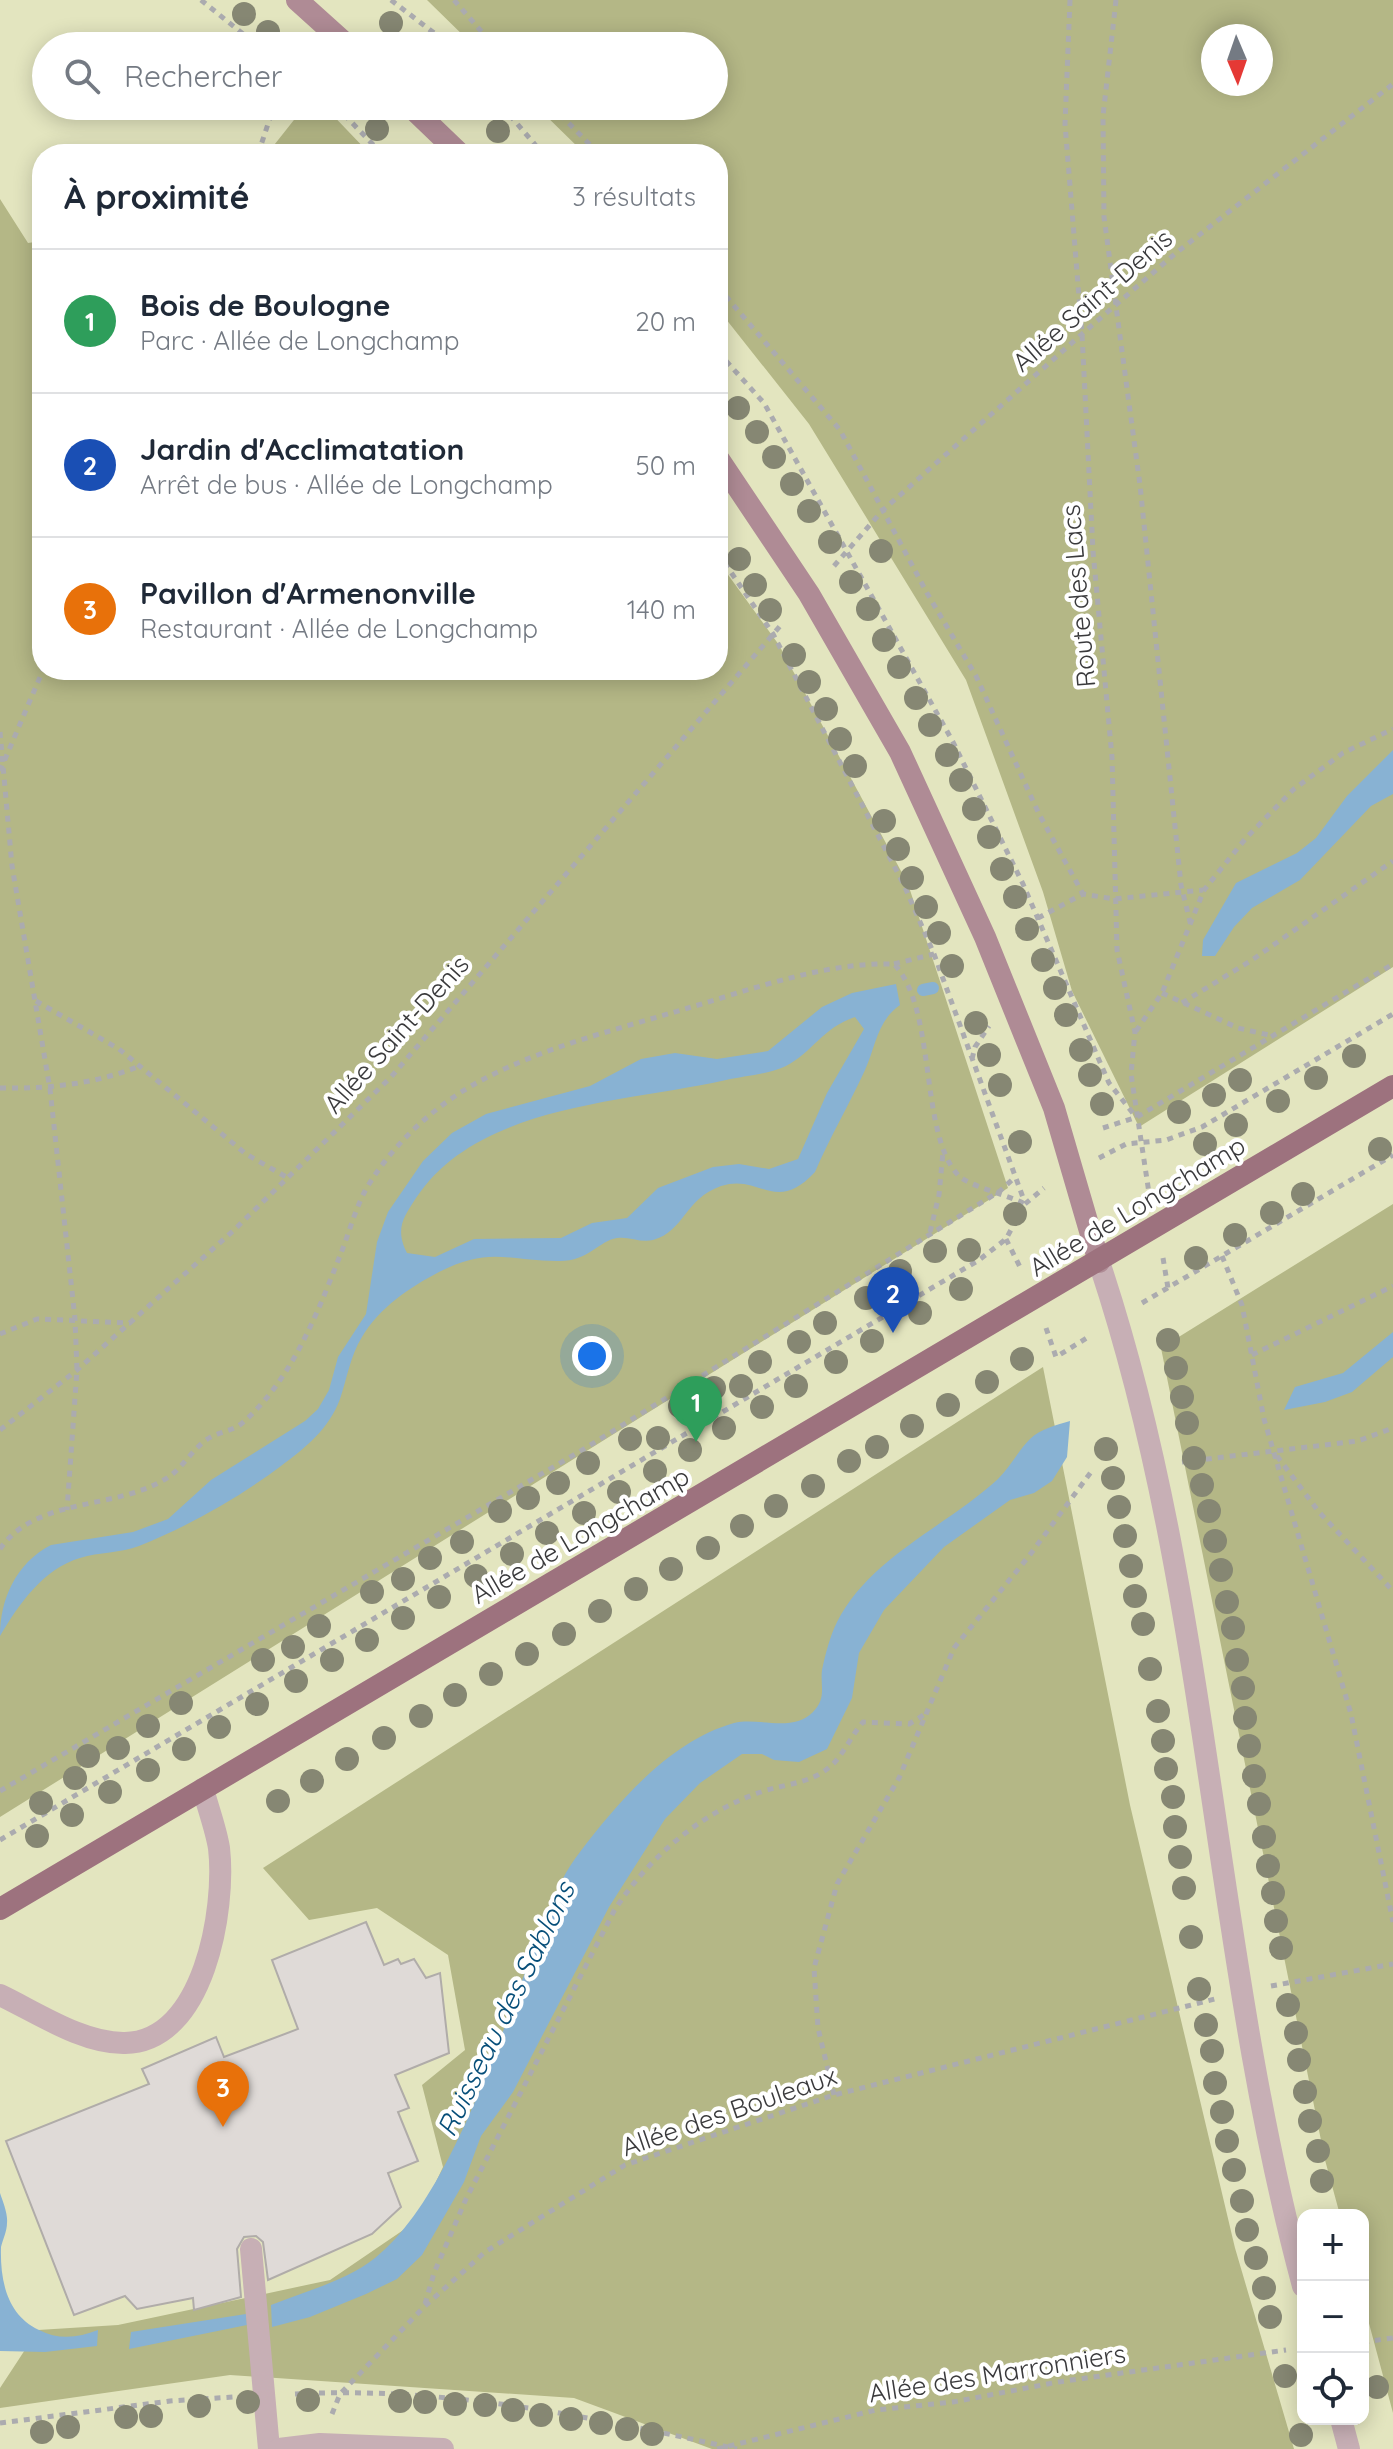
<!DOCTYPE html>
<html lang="fr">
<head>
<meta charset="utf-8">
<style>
  body { margin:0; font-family:Quicksand,sans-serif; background:#f2f2f3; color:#1f2937 }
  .controls { position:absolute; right:24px; bottom:24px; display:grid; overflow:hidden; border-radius:16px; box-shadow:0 4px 20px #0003 }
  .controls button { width:72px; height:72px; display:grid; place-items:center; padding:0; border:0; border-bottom:2px solid #e0e1e3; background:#fff; color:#1f2937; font:40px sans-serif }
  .compass { position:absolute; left:1201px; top:24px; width:72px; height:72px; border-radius:50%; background:#fff; box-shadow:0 4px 20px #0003; rotate:178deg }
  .you { position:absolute; left:592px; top:1356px; width:28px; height:28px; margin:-20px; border:6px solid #fff; border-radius:50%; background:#1a73e8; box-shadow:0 0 0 12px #1a73e833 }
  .badge { display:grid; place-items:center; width:52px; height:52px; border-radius:50%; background:#8948bd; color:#fff; font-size:26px; font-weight:700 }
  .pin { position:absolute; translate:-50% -66px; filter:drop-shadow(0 2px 4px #0008) }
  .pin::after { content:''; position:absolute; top:42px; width:28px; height:24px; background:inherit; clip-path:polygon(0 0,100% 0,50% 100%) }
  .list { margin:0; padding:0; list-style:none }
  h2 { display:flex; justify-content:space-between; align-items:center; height:104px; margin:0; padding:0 32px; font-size:34px }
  h2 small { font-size:26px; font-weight:400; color:#747a83 }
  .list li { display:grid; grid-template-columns:52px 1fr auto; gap:24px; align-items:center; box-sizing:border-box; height:144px; padding:0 32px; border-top:2px solid #e0e1e3 }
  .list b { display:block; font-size:30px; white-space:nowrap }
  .list p { margin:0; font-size:26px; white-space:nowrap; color:#747a83 }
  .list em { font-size:26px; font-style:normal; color:#747a83 }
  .icon { flex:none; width:44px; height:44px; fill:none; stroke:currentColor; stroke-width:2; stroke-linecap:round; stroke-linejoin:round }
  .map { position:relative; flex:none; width:1393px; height:2449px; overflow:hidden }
  .search { position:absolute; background:#fff; box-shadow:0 4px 20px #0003; left:32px; top:32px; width:696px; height:88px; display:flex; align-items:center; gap:20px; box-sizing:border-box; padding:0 28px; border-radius:44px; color:#747a83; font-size:30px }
  .panel { position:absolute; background:#fff; box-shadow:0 4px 20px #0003; left:32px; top:144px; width:696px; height:536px; border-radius:32px }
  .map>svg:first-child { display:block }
  .green { fill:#e3e5bf; fill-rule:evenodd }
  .forest { fill:#b4b786; fill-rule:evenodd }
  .water { fill:#88b2d3; fill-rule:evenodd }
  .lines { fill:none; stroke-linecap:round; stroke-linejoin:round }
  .stream { stroke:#88b2d3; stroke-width:12 }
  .building { fill:#dfdad7; stroke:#b0aca9; stroke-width:2 }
  .path { stroke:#ababaf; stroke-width:5; stroke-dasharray:6 6; stroke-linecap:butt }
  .service { stroke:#c7afb5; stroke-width:22 }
  .tertiary { stroke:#c7afb5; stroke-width:22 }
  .secondary { stroke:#af8b95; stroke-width:22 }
  .primary { stroke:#9d727e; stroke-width:22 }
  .tree { fill:#868773 }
  .labels { text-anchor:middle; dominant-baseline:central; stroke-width:8; stroke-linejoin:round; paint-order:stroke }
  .street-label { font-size:26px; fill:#3a3a3c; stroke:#fff }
  .water-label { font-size:28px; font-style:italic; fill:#064e79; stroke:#fff }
</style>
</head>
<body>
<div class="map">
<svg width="1393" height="2449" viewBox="0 0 1393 2449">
  <rect width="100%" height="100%" fill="#f5f6fb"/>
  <path class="green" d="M0,0h1393v2449h-1393zM1213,36h48v48h-48zM46,46h668v60h-668zM42,154h676v516h-676zM1303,2215h60v204h-60z"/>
  <path class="forest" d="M427,0h966v967l-254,160 -67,-136 -29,-99 -77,-212 -157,-256 -91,-115v-155h-133l-49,-48h178v-60h-240zM1213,36h48v48h-48z
    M305,106h19l46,48h-103z
    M0,199l28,44 14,-2v429h676v-109l61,84 129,239 100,304 -1008,629z
    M1393,1204v1209l-30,-112v-86h-23l-15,-55 -164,-812z
    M1043,1367l87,438 105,443 59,201h-582l-138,-51 -344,-23 -230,33v-20l38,-58 80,-5 212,-45 88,-60 25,-53 -21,-82 43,-35 -17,-95 -71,-47 -68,12 -46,-52z"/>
  <path class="water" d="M1393,750v44l-22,12 -71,74 -48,28 -18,19 -19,29h-13l1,-16 33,-57 61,-30 19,-15 31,-42z
    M896,984l4,21c-23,16 -24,41 -35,65 -16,35 -35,67 -50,102 -40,43 -55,1 -94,14 -37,13 -36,45 -68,54 -13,3 -24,-4 -36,-2 -19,3 -28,24 -60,23 -50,0 -67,-15 -118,11 -29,15 -60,36 -77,65 -12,19 -15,42 -22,62 -11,30 -35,49 -59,67 -43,32 -92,60 -142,80 -18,7 -40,6 -59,12 -37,11 -61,46 -80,78 0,-37 16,-73 51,-91l82,-13 35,-13 43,-39 94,-59 13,-12 11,-19 9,-33 28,-43 11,-72 11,-30 35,-51 29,-28 34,-19 104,-28 51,-27 34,-6 42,6 51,-8 54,-44 30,-14zM855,1017l9,12 -37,64 -29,66 -29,10 -30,-5 -26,3 -55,21 -31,30 -35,5 -31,15 -87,1 -39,18 -28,-4c-12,-24 -4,-35 9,-55 62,-94 208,-95 310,-118 18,-4 44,-6 60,-14 27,-14 36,-38 69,-49z
    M1393,1332v25l-41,35 -27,10 -41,8 11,-23 48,-14z
    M1070,1421l-3,36 -15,24 -18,12 -24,7 -66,47 -60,63 -25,43 -7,45 -25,51 -28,13 -25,-2 -12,-6h-20l-42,29 -35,36 -56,88 -96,185 -32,44 -17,46 -42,73 -25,24 -31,15 -56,23 -38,10 -1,-22c35,-14 75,-24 104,-47 71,-56 120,-207 152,-291 16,-41 26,-80 53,-115 38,-50 90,-111 154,-129 25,-6 59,10 79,-11 14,-14 7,-26 9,-42 3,-15 8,-34 15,-48 33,-65 110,-96 161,-143 12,-12 20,-28 32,-40 10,-10 27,-14 40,-18z
    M0,2193c3,9 8,21 7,30 0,8 -4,16 -6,24 -1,34 6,68 38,83 19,10 39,8 59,0l-1,16 -52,6 -45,-1z
    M246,2314l1,11 -118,24 2,-17z"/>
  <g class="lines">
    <path class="stream" d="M923,990l10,-2"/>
  </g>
  <path class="building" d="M366,1922l18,43 14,-6 3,5 13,-5 12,19 14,-5 9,80 -54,22 14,33 -11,4 20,49 -30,12 13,34 -29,27 -104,46 -5,-38 -7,-6 -12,1 -7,12 4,48 -47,13 -1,-12 -56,11 -12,-13 -51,19 -68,-174 143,-57 -7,-15 74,-32 8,20 74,-28 -26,-69z"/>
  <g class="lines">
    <path class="path" d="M201,0l57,46
      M391,0l60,46
      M454,0l40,46
      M1070,0l-5,124 17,210 11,217 19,206 5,193 18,82 -4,42 18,119
      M1116,0l-13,116 1,101 36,268 41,400 10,41
      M336,106l46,48
      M502,106l41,48
      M552,106l47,48
      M258,154l16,-48
      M718,287l122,143 87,163 49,83 63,138 44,80
      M718,352l46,51 189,339 70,142 86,199 27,34
      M718,553l55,81 131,251 30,69 91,249
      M834,566l48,-55 200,-177 94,-81 217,-169
      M0,732l12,134 38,223 25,230 2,51 -10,140
      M0,771l43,-101
      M1038,918l45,-24 31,5 89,-9
      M894,964l40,-10
      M1162,993l76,35 35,8
      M36,1001l83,48 127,105 42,24
      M1182,1003l70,-43 141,-99
      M1136,1031l26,-38 42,-103 42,-52 48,-49 49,-36 50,-24
      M972,1059l3,-12 14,-21
      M0,1088c48,1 95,-4 140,-22
      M1103,1128l34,-11 256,-153
      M1099,1158l27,-14 40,-4 36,-13 191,-113
      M930,1232l9,-37 4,-43
      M1006,1239l16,32
      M1222,1256l20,49 22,114 87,295 42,208
      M1163,1258l5,30
      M1142,1303l251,-148
      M1046,1328l10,29 34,-21
      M0,1334l37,-15 94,4
      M1252,1355l141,-69
      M0,1430l77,-60 157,-140 157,-153 390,-452
      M1277,1456l42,56 74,79
      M1182,1462l176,-21 35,-13
      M0,1549c37,-54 120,-38 170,-73 14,-10 23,-28 39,-38 10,-6 23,-7 32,-14 52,-44 78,-115 102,-176 7,-19 13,-40 22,-57 26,-46 71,-87 117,-111 64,-34 137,-51 206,-72 65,-19 137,-46 206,-44 43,45 25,169 64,211 10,11 50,20 67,29
      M0,1791l584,-342 416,-258 14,-13
      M0,1840l979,-580 27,-21 19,-35 19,-16
      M1271,1986l122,-22
      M834,2095l-16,-67 -4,-60 23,-84 62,-106 55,-130 75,-92 62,-84
      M425,2304l9,-31 32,-74 148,-288c33,-52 87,-99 147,-119 26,-9 52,-8 73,-29 11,-12 18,-28 29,-41l46,2 18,-11
      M1363,2342l30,-4
      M295,2394c150,-8 297,23 442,55
      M332,2414l8,-20 84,-87 61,-55 140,-87 209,-70 381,-96
      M0,2423l170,-22 63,-4
      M717,2449l159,-39 77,-8 105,-20 228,-32"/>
    <path class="service" d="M0,1995c36,17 83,49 125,48 79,-1 101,-134 94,-195 -3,-19 -11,-40 -16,-59
      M251,2249l18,200"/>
    <path class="tertiary" d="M1099,1262c111,332 113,688 204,1024
      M1341,2419l8,30
      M279,2449l41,-5 123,5"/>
    <path class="secondary" d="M297,0l51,46
      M410,106l50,48
      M718,458l91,136 91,158 85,185 69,171 45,154"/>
    <path class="primary" d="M0,1909l1393,-823"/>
  </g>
  <g class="tree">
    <circle cx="244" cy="14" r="12"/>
    <circle cx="391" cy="23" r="12"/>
    <circle cx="268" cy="32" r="12"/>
    <circle cx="377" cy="129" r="12"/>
    <circle cx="498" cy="131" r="12"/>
    <circle cx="738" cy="408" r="12"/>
    <circle cx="757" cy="432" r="12"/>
    <circle cx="774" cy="457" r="12"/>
    <circle cx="792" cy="484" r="12"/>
    <circle cx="809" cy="511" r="12"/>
    <circle cx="830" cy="542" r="12"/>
    <circle cx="881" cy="551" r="12"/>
    <circle cx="739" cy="559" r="12"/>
    <circle cx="851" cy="582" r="12"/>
    <circle cx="755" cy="585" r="12"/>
    <circle cx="868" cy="609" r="12"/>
    <circle cx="770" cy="610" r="12"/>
    <circle cx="884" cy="640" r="12"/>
    <circle cx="794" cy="655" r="12"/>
    <circle cx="899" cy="667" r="12"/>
    <circle cx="809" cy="682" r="12"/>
    <circle cx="916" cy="698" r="12"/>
    <circle cx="826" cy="709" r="12"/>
    <circle cx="930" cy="725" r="12"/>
    <circle cx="840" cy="739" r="12"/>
    <circle cx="947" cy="755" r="12"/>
    <circle cx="855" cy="766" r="12"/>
    <circle cx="961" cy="780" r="12"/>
    <circle cx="974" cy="809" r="12"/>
    <circle cx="884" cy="821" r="12"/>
    <circle cx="989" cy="837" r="12"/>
    <circle cx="898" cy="849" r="12"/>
    <circle cx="1002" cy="869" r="12"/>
    <circle cx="912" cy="878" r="12"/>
    <circle cx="1015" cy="897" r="12"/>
    <circle cx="926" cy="907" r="12"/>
    <circle cx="1027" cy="929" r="12"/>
    <circle cx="939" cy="933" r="12"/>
    <circle cx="1043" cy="960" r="12"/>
    <circle cx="952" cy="966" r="12"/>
    <circle cx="1055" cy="988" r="12"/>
    <circle cx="1066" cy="1015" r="12"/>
    <circle cx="976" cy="1023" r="12"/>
    <circle cx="1081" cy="1050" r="12"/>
    <circle cx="989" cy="1055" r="12"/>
    <circle cx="1354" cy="1056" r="12"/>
    <circle cx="1090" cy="1075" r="12"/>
    <circle cx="1316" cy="1078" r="12"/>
    <circle cx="1240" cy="1080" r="12"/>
    <circle cx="1000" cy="1085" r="12"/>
    <circle cx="1214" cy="1095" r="12"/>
    <circle cx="1278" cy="1101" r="12"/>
    <circle cx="1102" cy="1104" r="12"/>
    <circle cx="1179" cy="1112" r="12"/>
    <circle cx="1236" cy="1125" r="12"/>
    <circle cx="1020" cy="1142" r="12"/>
    <circle cx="1205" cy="1144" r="12"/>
    <circle cx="1380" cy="1149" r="12"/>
    <circle cx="1303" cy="1194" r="12"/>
    <circle cx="1272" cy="1213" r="12"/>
    <circle cx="1015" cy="1214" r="12"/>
    <circle cx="1235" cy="1235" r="12"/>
    <circle cx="969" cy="1250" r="12"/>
    <circle cx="935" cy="1251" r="12"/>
    <circle cx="1196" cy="1258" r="12"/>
    <circle cx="900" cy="1271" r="12"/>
    <circle cx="961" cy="1289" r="12"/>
    <circle cx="866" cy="1298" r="12"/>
    <circle cx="920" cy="1313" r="12"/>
    <circle cx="825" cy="1323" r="12"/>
    <circle cx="1168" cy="1340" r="12"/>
    <circle cx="872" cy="1341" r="12"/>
    <circle cx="799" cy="1342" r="12"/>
    <circle cx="1022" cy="1359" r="12"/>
    <circle cx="760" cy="1362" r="12"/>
    <circle cx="836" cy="1362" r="12"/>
    <circle cx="1176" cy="1368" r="12"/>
    <circle cx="987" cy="1382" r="12"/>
    <circle cx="741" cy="1386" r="12"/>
    <circle cx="796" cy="1386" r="12"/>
    <circle cx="714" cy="1388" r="12"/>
    <circle cx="1182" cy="1397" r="12"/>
    <circle cx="948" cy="1405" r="12"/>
    <circle cx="680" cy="1406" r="12"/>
    <circle cx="762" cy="1407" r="12"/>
    <circle cx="1187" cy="1423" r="12"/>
    <circle cx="912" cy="1426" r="12"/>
    <circle cx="724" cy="1428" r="12"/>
    <circle cx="658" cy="1438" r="12"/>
    <circle cx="630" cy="1439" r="12"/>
    <circle cx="877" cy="1447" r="12"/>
    <circle cx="1106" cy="1449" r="12"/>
    <circle cx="690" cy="1450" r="12"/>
    <circle cx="1194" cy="1458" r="12"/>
    <circle cx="849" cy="1461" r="12"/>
    <circle cx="588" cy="1463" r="12"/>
    <circle cx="655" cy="1471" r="12"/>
    <circle cx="1113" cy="1478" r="12"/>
    <circle cx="558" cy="1483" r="12"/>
    <circle cx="1202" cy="1485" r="12"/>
    <circle cx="813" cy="1486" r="12"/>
    <circle cx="619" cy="1492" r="12"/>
    <circle cx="528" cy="1498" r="12"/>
    <circle cx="776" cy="1506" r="12"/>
    <circle cx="1119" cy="1507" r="12"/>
    <circle cx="500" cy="1511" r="12"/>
    <circle cx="1209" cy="1511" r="12"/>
    <circle cx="584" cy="1513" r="12"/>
    <circle cx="742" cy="1526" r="12"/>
    <circle cx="547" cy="1533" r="12"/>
    <circle cx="1125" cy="1536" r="12"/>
    <circle cx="1215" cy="1541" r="12"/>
    <circle cx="462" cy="1542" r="12"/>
    <circle cx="708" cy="1548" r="12"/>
    <circle cx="512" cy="1554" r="12"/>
    <circle cx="430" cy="1558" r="12"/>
    <circle cx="1131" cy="1566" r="12"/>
    <circle cx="671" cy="1569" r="12"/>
    <circle cx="1221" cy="1570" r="12"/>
    <circle cx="476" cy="1576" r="12"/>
    <circle cx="403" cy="1579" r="12"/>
    <circle cx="636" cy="1589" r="12"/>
    <circle cx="372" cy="1592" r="12"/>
    <circle cx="1135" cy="1596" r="12"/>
    <circle cx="439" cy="1597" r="12"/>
    <circle cx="1227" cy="1602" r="12"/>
    <circle cx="600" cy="1611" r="12"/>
    <circle cx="403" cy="1618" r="12"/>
    <circle cx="1143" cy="1624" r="12"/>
    <circle cx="319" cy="1626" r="12"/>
    <circle cx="1233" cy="1628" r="12"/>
    <circle cx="564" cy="1634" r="12"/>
    <circle cx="367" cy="1640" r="12"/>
    <circle cx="293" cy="1647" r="12"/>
    <circle cx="527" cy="1654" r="12"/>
    <circle cx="263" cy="1660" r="12"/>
    <circle cx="332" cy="1660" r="12"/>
    <circle cx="1237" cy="1660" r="12"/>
    <circle cx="1150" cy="1669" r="12"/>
    <circle cx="491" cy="1674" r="12"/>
    <circle cx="296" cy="1681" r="12"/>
    <circle cx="1243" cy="1688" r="12"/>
    <circle cx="455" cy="1695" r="12"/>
    <circle cx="181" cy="1703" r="12"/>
    <circle cx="257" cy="1704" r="12"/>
    <circle cx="1158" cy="1711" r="12"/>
    <circle cx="421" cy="1716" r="12"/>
    <circle cx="1245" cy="1718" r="12"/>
    <circle cx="148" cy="1726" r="12"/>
    <circle cx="219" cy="1727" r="12"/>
    <circle cx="384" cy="1738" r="12"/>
    <circle cx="1163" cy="1741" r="12"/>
    <circle cx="1249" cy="1746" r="12"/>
    <circle cx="118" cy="1748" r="12"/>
    <circle cx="184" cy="1749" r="12"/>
    <circle cx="88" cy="1756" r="12"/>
    <circle cx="347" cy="1759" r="12"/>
    <circle cx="1166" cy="1769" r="12"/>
    <circle cx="148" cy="1770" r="12"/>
    <circle cx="1254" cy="1776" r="12"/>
    <circle cx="75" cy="1778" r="12"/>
    <circle cx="312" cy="1781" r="12"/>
    <circle cx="110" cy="1792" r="12"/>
    <circle cx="1173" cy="1797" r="12"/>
    <circle cx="278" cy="1801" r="12"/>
    <circle cx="41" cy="1803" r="12"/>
    <circle cx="1259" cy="1804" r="12"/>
    <circle cx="72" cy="1815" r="12"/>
    <circle cx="1175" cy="1827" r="12"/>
    <circle cx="37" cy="1836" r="12"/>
    <circle cx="1264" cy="1837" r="12"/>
    <circle cx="1180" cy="1857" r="12"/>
    <circle cx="1268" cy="1866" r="12"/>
    <circle cx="1184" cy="1888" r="12"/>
    <circle cx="1273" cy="1893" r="12"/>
    <circle cx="1276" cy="1921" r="12"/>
    <circle cx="1191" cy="1937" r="12"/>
    <circle cx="1281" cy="1948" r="12"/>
    <circle cx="1199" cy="1989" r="12"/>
    <circle cx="1288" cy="2005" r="12"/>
    <circle cx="1206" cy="2025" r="12"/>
    <circle cx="1296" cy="2033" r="12"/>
    <circle cx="1212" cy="2051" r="12"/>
    <circle cx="1299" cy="2060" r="12"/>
    <circle cx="1215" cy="2083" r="12"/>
    <circle cx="1305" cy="2092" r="12"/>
    <circle cx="1222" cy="2112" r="12"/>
    <circle cx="1310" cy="2121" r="12"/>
    <circle cx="1227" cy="2141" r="12"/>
    <circle cx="1318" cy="2151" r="12"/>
    <circle cx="1234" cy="2170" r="12"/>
    <circle cx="1322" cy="2181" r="12"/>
    <circle cx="1242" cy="2201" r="12"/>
    <circle cx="1247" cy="2230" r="12"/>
    <circle cx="1256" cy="2258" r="12"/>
    <circle cx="1264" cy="2288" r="12"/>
    <circle cx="1270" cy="2317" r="12"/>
    <circle cx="1285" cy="2376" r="12"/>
    <circle cx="1377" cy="2387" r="12"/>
    <circle cx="308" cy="2400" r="12"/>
    <circle cx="400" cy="2401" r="12"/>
    <circle cx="248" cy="2402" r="12"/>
    <circle cx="425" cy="2402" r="12"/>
    <circle cx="455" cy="2404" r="12"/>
    <circle cx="485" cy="2405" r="12"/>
    <circle cx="199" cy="2406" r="12"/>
    <circle cx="513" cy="2410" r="12"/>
    <circle cx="541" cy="2415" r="12"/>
    <circle cx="151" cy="2416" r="12"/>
    <circle cx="126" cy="2417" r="12"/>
    <circle cx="571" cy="2419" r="12"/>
    <circle cx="601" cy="2423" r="12"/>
    <circle cx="68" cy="2427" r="12"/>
    <circle cx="627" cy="2429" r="12"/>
    <circle cx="42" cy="2432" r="12"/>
    <circle cx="652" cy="2434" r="12"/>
    <circle cx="1301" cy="2435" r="12"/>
  </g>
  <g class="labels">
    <g class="street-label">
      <text transform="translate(1092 300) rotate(-41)">Allée Saint-Denis</text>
      <text transform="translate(1078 596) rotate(-95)">Route des Lacs</text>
      <text transform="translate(396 1034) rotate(-48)">Allée Saint-Denis</text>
      <text transform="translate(1137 1206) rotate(-31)">Allée de Longchamp</text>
      <text transform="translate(580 1535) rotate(-30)">Allée de Longchamp</text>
      <text transform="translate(729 2111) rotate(-19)">Allée des Bouleaux</text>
      <text transform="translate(997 2373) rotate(-9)">Allée des Marronniers</text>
    </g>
    <g class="water-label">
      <text transform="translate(505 2009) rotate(-64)">Ruisseau des Sablons</text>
    </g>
  </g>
</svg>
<div class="controls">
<button>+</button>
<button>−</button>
<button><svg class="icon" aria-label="locate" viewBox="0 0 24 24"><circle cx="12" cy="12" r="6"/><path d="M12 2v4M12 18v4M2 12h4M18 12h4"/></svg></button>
</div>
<svg class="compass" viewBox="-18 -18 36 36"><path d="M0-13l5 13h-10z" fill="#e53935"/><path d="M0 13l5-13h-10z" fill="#747a83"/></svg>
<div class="you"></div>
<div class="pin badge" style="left:696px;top:1442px;background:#2e9e5b">1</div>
<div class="pin badge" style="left:893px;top:1333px;background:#1a4fb4">2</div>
<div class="pin badge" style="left:223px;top:2127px;background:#e8710a">3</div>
<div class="search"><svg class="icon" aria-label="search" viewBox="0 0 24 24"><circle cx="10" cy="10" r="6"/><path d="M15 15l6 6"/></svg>Rechercher</div>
<section class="panel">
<h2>À proximité<small>3 résultats</small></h2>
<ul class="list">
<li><span class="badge" style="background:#2e9e5b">1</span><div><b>Bois de Boulogne</b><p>Parc · Allée de Longchamp</p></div><em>20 m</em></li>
<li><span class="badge" style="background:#1a4fb4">2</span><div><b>Jardin d'Acclimatation</b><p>Arrêt de bus · Allée de Longchamp</p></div><em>50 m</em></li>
<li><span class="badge" style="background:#e8710a">3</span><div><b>Pavillon d'Armenonville</b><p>Restaurant · Allée de Longchamp</p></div><em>140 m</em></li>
</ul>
</section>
</div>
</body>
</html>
